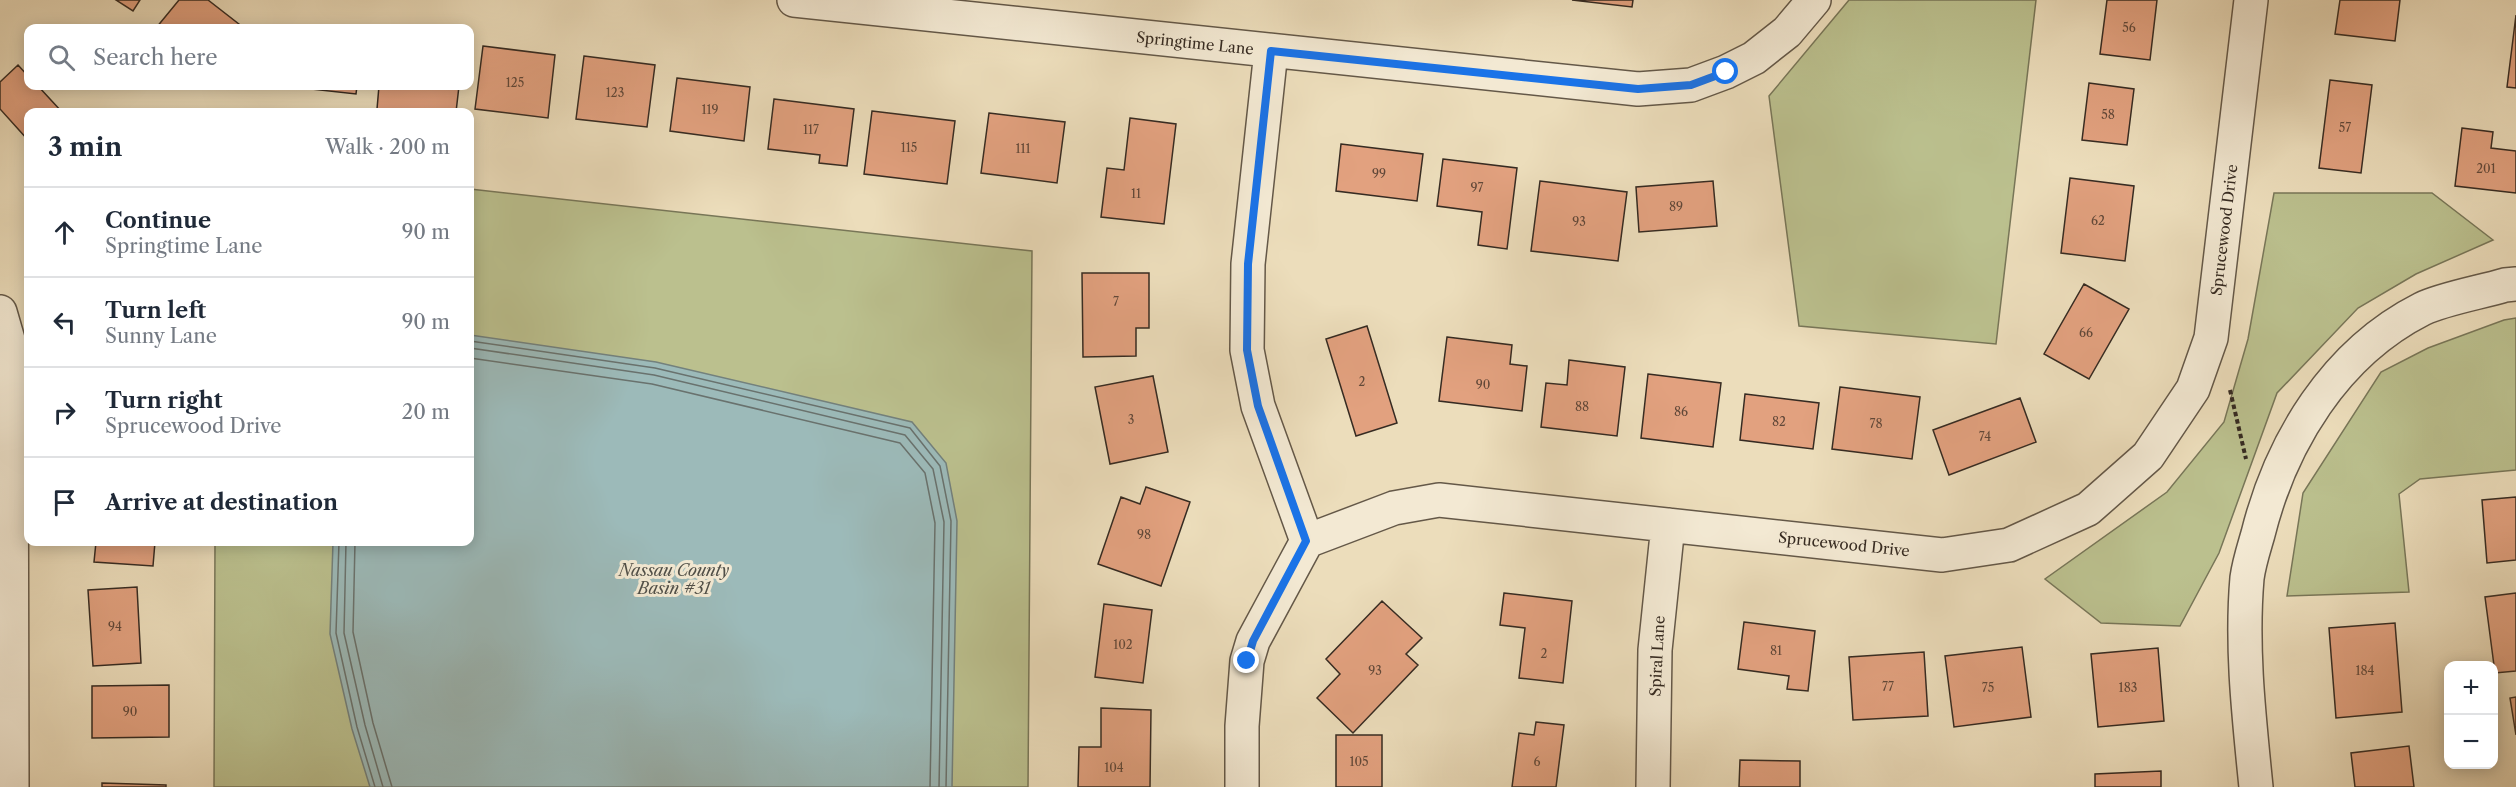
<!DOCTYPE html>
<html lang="en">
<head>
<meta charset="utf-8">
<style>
  body { margin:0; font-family:"Libre Caslon Text",serif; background:#f6f6f7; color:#1f2937 }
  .controls { position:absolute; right:18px; bottom:18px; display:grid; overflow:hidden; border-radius:12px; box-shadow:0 3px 15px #0003 }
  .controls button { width:54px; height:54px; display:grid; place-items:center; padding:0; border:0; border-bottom:2px solid #e0e1e3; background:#fff; color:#1f2937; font:30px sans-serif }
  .stop { position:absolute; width:18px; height:18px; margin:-14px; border:4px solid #1a73e8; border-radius:50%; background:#fff }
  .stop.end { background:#1a73e8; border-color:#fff; box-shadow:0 2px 6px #0008 }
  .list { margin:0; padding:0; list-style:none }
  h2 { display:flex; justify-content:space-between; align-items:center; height:78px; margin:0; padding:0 24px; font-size:26px }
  h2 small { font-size:20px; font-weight:400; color:#747a83 }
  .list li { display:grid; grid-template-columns:39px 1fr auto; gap:18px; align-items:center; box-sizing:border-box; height:90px; padding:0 24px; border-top:2px solid #e0e1e3 }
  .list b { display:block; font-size:22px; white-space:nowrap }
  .list p { margin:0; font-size:20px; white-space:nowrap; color:#747a83 }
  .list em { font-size:20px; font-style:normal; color:#747a83 }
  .icon { flex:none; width:33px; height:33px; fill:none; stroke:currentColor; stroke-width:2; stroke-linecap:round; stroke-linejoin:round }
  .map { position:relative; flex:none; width:2516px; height:787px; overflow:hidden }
  .search { position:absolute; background:#fff; box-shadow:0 3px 15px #0003; left:24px; top:24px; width:450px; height:66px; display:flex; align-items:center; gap:15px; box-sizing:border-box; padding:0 21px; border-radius:12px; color:#747a83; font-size:22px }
  .panel { position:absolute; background:#fff; box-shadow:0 3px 15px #0003; left:24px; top:108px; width:450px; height:438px; border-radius:12px }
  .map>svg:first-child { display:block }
  .green { fill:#bbc08e; stroke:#787658; stroke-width:1.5 }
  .water { fill:#9cbab9; stroke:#73817d; stroke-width:1.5 }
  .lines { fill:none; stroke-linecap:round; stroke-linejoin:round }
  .shore { stroke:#69726e; stroke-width:1.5 }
  .building { fill:#e2a17f; stroke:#362b22; stroke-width:1.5 }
  .minor-casing { stroke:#645848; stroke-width:36 }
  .path { stroke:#362b22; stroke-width:4; stroke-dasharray:4.5 3; stroke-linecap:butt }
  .minor { stroke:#f3e9d3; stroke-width:33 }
  .route { stroke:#1a73e8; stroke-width:8 }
  .labels { text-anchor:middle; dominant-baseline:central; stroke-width:6; stroke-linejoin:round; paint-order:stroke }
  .number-label { font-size:12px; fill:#614839 }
  .street-label { font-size:15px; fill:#362b22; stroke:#f3e9d3 }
  .water-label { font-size:16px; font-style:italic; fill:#504f48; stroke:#f3e9d3 }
</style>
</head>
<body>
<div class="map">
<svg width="2516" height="787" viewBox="0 0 2516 787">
  <rect width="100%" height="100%" fill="#ecddbb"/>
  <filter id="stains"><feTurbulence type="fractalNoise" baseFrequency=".00333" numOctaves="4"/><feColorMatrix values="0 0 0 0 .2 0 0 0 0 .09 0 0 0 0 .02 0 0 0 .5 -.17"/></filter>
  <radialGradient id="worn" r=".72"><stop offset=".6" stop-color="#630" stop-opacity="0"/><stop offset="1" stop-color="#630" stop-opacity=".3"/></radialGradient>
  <path class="green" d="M1849,0h187l-40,344 -197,-18 -30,-230z
    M470,189l562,62 -4,536h-814l1,-245h255z
    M2274,193h158l61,47 -77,34 -58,34 -81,85 -58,160 -39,73 -79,-3 -56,-44 122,-87 57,-70 24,-83z
    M2516,318v152l-96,9 -21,15 10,98 -122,4 16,-103 78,-121 47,-24 76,-28z"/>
  <path class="water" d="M470,335l186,27 256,60 34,41 11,58 -5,266h-582l-18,-58 -22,-95 3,-92h137z"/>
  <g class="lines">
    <path class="shore" d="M470,341l185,27 255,60 30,38 11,55 -5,266
      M470,348l184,27 251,60 28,34 11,53 -5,265
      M470,358l182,26 248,59 25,30 10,50 -5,264
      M339,542l-3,91 21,94 18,60
      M346,542l-2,91 21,92 18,62
      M355,542l-2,90 20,91 19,64"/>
  </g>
  <path class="building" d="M116,0h24l-7,11z
    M179,0h29l36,28h-88z
    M1572,0h61l-1,7z
    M2107,0h50l-7,60 -50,-6z
    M2340,0h60l-5,41 -60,-7z
    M2516,15v73l-9,-1z
    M483,46l72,9 -7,63 -73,-9z
    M584,56l71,9 -8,62 -71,-8z
    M18,65l10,11v10h10l24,26h-34v28l-28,-31v-27z
    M677,78l73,9 -6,54 -74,-10z
    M2330,80l42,5 -11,88 -42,-5z
    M2089,83l45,6 -7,56 -45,-5z
    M284,86h73l-1,8z
    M379,86h80l-3,26h-49l-30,-3z
    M774,99l80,10 -7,57 -28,-3 1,-8 -52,-6z
    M872,111l83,10 -8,63 -83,-10z
    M989,113l76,9 -8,61 -76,-10z
    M1130,118l46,6 -12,100 -63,-7 6,-49 17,2z
    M2462,128l31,4 -2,16 25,3v42l-61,-7z
    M1341,144l82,10 -6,47 -81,-10z
    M1443,159l74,9 -10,81 -29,-4 4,-33 -45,-6z
    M2070,178l64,8 -9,75 -64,-8z
    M1540,181l87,11 -9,69 -87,-10z
    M1713,181l4,45 -78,6 -3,-45z
    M1082,273h67v55h-13v28l-53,1z
    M2084,284l45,25 -40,70 -45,-25z
    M1367,326l30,97 -41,13 -30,-97z
    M1447,337l65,8 -2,19 17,2 -5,45 -83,-10z
    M1569,360l56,7 -8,69 -76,-9 5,-44 21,2z
    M1648,374l73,9 -8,64 -72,-9z
    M1153,376l15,76 -58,12 -15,-77z
    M1840,387l80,10 -8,62 -80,-10z
    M1745,394l74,9 -6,46 -73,-9z
    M2020,398l16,44 -87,33 -16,-45z
    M1146,487l44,15 -29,84 -63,-22 23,-67 19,7z
    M2516,497v63l-29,3 -5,-63z
    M96,542h59l-2,24 -59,-4z
    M137,587l4,76 -48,3 -5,-76z
    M1504,593l68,8 -9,82 -44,-5 6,-50 -25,-3z
    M2516,593v78l-21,2 -10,-76z
    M1382,601l40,37 -16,16 12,11 -65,68 -36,-35 23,-24 -14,-15z
    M1104,604l48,6 -9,73 -48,-6z
    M1744,622l71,9 -7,60 -21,-2 2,-13 -51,-7z
    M2395,623l7,89 -66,6 -7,-90z
    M2022,647l9,70 -77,10 -9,-71z
    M2158,648l6,73 -66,6 -7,-73z
    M1924,652l4,64 -75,4 -4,-63z
    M169,685v52l-77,1v-52z
    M2516,697v38l-6,-37z
    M1101,708l50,2 -1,77h-72l1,-40h22z
    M1536,722l28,3 -8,62h-44l7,-54 15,2z
    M1336,735h46v52h-46z
    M2409,746l5,41h-59l-4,-34z
    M1740,760l60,1v26h-61z
    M2161,771v16h-66v-13z
    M102,783l64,2v2h-64z"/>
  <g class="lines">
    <g class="minor-casing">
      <path id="minor" d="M794,0l844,89 53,-4 35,-13 28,-14 33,-26 27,-32
        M1271,51l-23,213 -1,86 11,56 49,135
        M0,312l11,38 1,437
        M1242,787v-61l5,-65 6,-20 54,-100 87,-33 45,-8 503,55 67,-10 79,-36 60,-53 45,-67 18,-51 40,-338
        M1653,787l2,-137 13,-125
        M2256,787c-7,-70 -15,-139 -9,-209 2,-15 7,-30 11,-44 23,-92 77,-181 164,-225 20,-10 60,-17 83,-24l11,-1"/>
    </g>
    <path class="path" d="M2230,390l16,69"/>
    <use href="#minor" class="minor"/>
  </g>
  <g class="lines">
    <path class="route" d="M1247,661l6,-20 53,-100 -48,-135 -11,-56 1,-86 23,-213 367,38 53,-4 35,-13"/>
  </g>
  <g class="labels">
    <g class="number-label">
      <text x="2129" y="27">56</text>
      <text x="515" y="82">125</text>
      <text x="615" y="92">123</text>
      <text x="710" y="109">119</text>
      <text x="2108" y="114">58</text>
      <text x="2345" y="127">57</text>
      <text x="811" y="129">117</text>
      <text x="909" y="147">115</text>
      <text x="1023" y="148">111</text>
      <text x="2486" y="168">201</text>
      <text x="1379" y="173">99</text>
      <text x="1477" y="187">97</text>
      <text x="1136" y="193">11</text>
      <text x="1676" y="206">89</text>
      <text x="2098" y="220">62</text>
      <text x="1579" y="221">93</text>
      <text x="1116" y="301">7</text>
      <text x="2086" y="332">66</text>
      <text x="1362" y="381">2</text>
      <text x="1483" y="384">90</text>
      <text x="1582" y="406">88</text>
      <text x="1681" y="411">86</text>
      <text x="1131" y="419">3</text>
      <text x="1779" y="421">82</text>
      <text x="1876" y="423">78</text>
      <text x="1985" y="436">74</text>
      <text x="1144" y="534">98</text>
      <text x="115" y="626">94</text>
      <text x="1123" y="644">102</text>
      <text x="1776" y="650">81</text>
      <text x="1544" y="653">2</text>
      <text x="1375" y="670">93</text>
      <text x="2365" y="670">184</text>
      <text x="1888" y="686">77</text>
      <text x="1988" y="687">75</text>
      <text x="2128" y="687">183</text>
      <text x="130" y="711">90</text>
      <text x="1359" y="761">105</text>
      <text x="1537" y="761">6</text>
      <text x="1114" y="767">104</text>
    </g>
    <g class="street-label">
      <text transform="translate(1195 43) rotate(6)">Springtime Lane</text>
      <text transform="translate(2224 230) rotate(-83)">Sprucewood Drive</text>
      <text transform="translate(1844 544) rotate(6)">Sprucewood Drive</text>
      <text transform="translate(1657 656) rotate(-87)">Spiral Lane</text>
    </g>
    <g class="water-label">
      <text x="674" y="570">Nassau County<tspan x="674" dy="18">Basin #31</tspan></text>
    </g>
  </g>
  <rect width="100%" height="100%" filter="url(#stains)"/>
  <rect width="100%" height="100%" fill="url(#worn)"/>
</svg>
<div class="controls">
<button>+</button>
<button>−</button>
</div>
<div class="stop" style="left:1726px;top:72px"></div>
<div class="stop end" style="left:1247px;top:661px"></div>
<div class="search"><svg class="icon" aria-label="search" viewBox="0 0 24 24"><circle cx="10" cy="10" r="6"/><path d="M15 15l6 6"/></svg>Search here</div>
<section class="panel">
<h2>3 min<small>Walk · 200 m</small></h2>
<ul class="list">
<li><svg class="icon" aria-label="ahead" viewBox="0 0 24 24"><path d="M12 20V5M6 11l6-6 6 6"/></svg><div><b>Continue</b><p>Springtime Lane</p></div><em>90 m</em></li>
<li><svg class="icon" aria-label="left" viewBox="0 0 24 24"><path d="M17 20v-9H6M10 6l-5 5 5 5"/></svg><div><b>Turn left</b><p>Sunny Lane</p></div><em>90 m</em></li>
<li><svg class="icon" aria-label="right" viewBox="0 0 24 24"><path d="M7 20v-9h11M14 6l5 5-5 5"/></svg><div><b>Turn right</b><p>Sprucewood Drive</p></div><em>20 m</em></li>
<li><svg class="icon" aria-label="arrive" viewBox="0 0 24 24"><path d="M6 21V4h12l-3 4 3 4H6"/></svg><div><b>Arrive at destination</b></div></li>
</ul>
</section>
</div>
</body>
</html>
